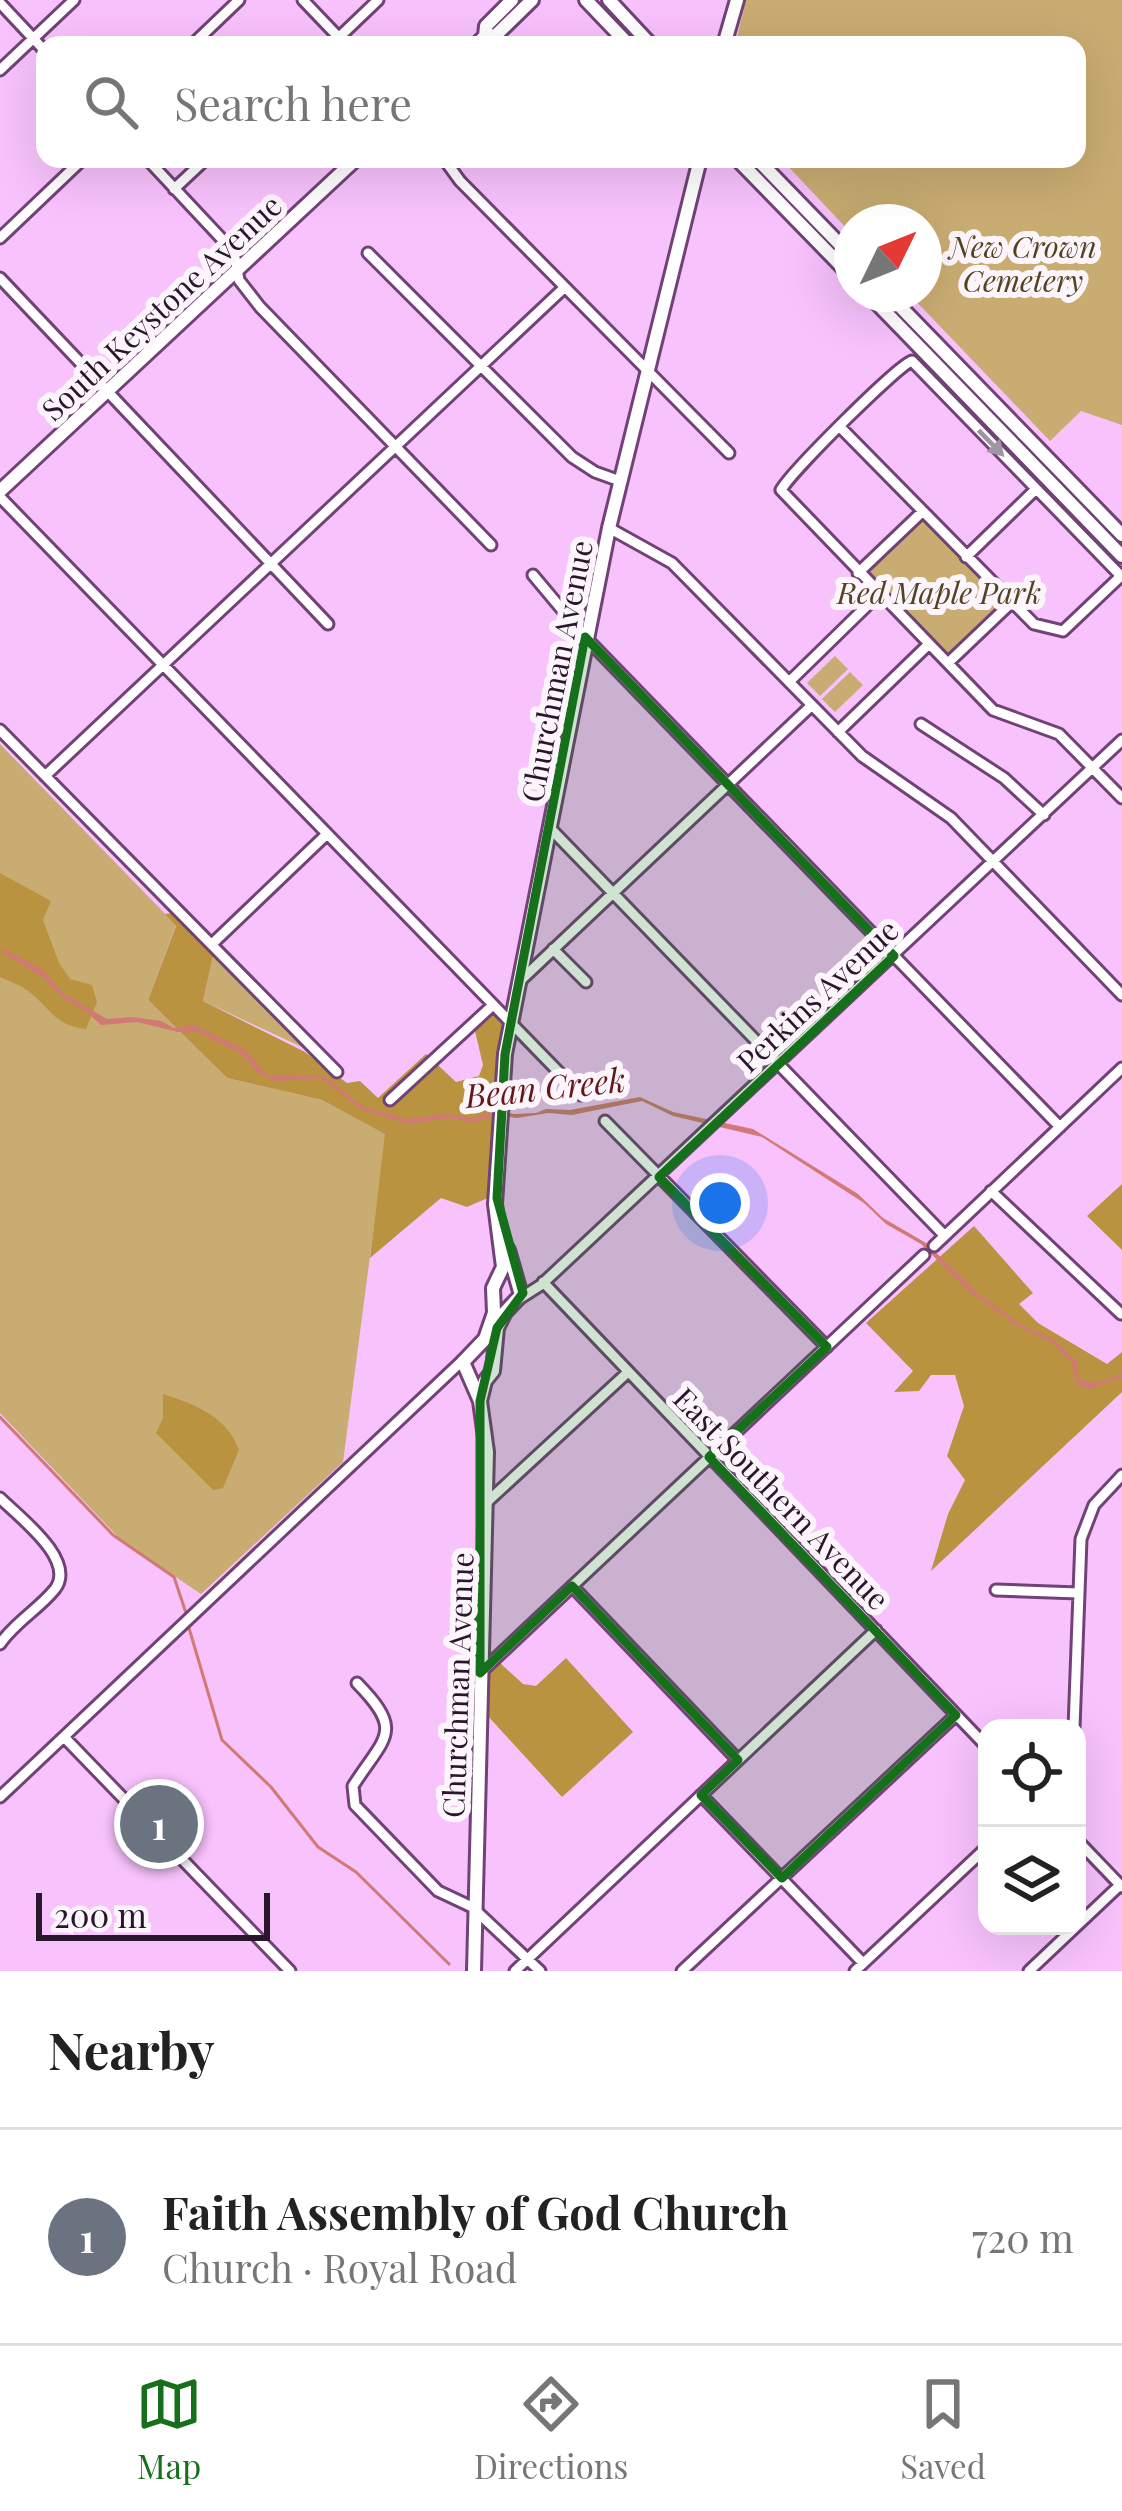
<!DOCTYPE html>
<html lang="en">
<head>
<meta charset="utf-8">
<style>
  body { margin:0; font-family:"Playfair Display",serif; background:#f6f6f6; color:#222 }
  .controls { position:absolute; right:36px; bottom:36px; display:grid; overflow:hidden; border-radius:24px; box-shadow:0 12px 48px #0002 }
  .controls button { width:108px; height:108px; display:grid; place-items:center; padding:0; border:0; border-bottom:3px solid #e0e0e0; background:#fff; color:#222; font:60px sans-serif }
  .compass { position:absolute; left:834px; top:204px; width:108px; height:108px; border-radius:50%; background:#fff; box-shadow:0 12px 48px #0002; rotate:47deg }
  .scale { position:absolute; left:36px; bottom:30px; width:234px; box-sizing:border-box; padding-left:12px; border:6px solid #2a162c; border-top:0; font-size:33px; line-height:42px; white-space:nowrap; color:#2a162c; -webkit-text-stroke:9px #fcf6fc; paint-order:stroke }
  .you { position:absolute; left:720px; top:1203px; width:42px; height:42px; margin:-30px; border:9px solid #fff; border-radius:50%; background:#1a73e8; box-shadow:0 0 0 18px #1a73e833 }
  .badge { display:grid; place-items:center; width:78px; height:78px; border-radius:50%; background:#16701b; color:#fff; font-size:39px; font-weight:700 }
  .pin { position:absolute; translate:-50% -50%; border:6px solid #fff; box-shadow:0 3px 12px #0006 }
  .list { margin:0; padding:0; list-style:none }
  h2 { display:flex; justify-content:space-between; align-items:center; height:156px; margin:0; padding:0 48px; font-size:51px }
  h2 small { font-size:39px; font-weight:400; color:#767676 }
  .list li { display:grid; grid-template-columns:78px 1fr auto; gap:36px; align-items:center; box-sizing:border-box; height:216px; padding:0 48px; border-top:3px solid #e0e0e0 }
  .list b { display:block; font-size:45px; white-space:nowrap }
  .list p { margin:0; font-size:39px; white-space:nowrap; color:#767676 }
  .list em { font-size:39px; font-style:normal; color:#767676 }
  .icon { flex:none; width:66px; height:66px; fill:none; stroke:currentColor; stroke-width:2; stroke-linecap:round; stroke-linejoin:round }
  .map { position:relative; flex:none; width:1122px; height:1971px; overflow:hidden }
  .search { position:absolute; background:#fff; box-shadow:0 12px 48px #0002; left:36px; right:36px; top:36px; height:132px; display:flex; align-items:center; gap:30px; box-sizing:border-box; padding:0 42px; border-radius:24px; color:#767676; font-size:45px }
  .sheet { height:372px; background:#fff }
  nav { display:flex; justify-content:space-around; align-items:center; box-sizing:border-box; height:168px; border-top:3px solid #e0e0e0; background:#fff; font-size:33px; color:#767676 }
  nav a { display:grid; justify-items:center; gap:6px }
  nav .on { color:#16701b }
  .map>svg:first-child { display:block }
  .green { fill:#c9ac72 }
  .forest { fill:#ba9341 }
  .water { fill:#d17974 }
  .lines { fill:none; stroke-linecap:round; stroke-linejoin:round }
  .stream { stroke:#d17974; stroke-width:3 }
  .minor-casing { stroke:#714276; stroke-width:15 }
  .major-casing { stroke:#714276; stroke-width:18 }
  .minor { stroke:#fff; stroke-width:9 }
  .major { stroke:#fff; stroke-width:12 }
  .oneway { fill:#9f96a0 }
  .marked { fill:#16701b; fill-opacity:0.2; stroke:#16701b; stroke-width:9; stroke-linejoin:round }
  .labels { text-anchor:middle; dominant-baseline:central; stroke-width:12; stroke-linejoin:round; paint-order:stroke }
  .park-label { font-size:30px; font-style:italic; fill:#544320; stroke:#fcf6fc }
  .street-label { font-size:30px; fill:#2a162c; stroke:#fcf6fc }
  .water-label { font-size:33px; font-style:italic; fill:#651619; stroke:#fcf6fc }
</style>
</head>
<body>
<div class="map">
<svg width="1122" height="1971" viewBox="0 0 1122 1971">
  <rect width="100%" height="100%" fill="#f8c2fd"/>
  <path class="green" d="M746,0h376v425l-41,-14 -31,30 -141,-147h15v-72h-72v12l-71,-75h296v-114h-342z
    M922,519l82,82 -56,55 -81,-84z
    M835,656l13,13 -28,27 -13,-13z
    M850,672l13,13 -28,27 -13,-13z
    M0,744l176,181 -28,75 79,78 95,22 64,34 -43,328 -142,132 -81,-55 -120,-126z
    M214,952l94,98 -105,-49z"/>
  <path class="forest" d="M0,873l51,28 -8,19 16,43 11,16 22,6 5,17 -11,27c-33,-4 -35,-21 -58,-38 -8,-6 -19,-10 -28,-14z
    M173,913l41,39 -11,49 102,51 42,31 13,-2 18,17 48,-44 30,28 23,-6 4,-11 -8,-34 17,-20 13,14 -15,172 -23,10 -26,-9 -71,60 15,-124 -63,-34 -95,-22 -79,-78 28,-74 -11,-12z
    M1122,1184v66l-35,-34z
    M974,1226l59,67 -14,11 19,19 69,41 15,-12v40l-191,179 17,-57 17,-34 -18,-24 17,-50 -9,-31h-24l-12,16 -25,1 19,-21 -47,-48z
    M163,1394c31,10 64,22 76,56l-16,38 -10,2 -57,-57 7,-15z
    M566,1658l67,74 -71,65 -75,-82 -3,-36 16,-16 23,21 13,2z"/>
  <path class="water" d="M0,947l43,23 21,24 43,25 25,-2 29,4 13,7 19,-3 51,24 24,27 55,-1 41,32 43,12 40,-5 27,4 21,-8 19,4 22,-1 10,-4 24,1 70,-13 33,15 80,17 105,65 25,24 43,25 53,51 44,32 29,12 26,25v14c14,11 30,3 44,-4v4l-32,12 -8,-2 -8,-9 -2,-15 -21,-21 -32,-15 -49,-35 -49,-48 -35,-20 -22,-21 -102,-66 -89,-21 -31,-15 -70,14 -24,-2 -31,5 -23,-3 -20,8 -25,-5 -41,6 -46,-14 -41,-32 -47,3 -17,-9 -15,-18 -46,-23 -18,1 -41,-10 -36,3 -14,-13 -20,-11 -26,-25 -37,-22z"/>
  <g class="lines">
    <path class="stream" d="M0,1417l113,118 61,42 12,36
      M189,1628l33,112 49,47 47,60 38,25 93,92"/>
    <g class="minor-casing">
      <path id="minor" d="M303,0l43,45
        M0,3l45,48
        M192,45l47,-45
        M331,45l47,-45
        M0,70l74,-70
        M147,159l87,93 5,28 21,27 231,238
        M444,159l16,22 269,272
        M174,189l32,-30
        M0,238l83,-79
        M368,253l204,204 23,15 25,9
        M0,278l328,346
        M841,428l193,196 29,7 59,-56
        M0,497l581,598
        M609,528l63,35 190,193 89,62 171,177
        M966,557l70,-68
        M858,573l64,-61
        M533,575l52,62 475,490
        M1121,576l-209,-215c-14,4 -121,111 -131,129l212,220 66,24 63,64
        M948,663l63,-60
        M789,682l90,-88
        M921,724l83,54 40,37
        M0,730l337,342
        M838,732l91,-88
        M45,776l520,-489
        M549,827l395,408
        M212,944l115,-110
        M553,949l33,33
        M519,982l293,-277
        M390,1100l103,-95
        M605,1121l222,226
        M991,1191l130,123
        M934,1246l188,-178
        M543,1282l444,465
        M519,1299l22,-14 581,-545
        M0,1498c19,19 77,62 55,91 -16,20 -40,33 -55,55
        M486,1503l141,-130
        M572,1586l166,174
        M996,1590l82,3
        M480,1673l444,-418
        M357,1683c48,49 28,53 -4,103l2,19 83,86 34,16 68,64
        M1074,1728l7,-189 13,-34 28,-30
        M64,1737l226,234
        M701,1795l162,168
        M0,1797l463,-437
        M1077,1840l45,47
        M515,1971l361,-341
        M682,1971l274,-256
        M855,1971l132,-124
        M1029,1971l91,-86"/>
    </g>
    <g class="major-casing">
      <path id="major" d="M586,0l43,45
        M609,0l42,45
        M485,36l11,-1 36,-35
        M476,45l9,-9 1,-10 26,-26
        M724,45l13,-45
        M737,159l115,118
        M757,159l95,98
        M868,294l254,262
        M888,294l234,241
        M0,491l356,-332
        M480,1401l5,-20 8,-10 4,-43 8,-16 16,-17 -13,-45
        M474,1971l13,-519 -7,-51 -17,-39 22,-23 9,-26 -1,-25 10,-21 -8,-63 10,-150 104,-526 91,-369"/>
    </g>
    <use href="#minor" class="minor"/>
    <use href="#major" class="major"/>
  </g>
  <defs><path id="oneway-solid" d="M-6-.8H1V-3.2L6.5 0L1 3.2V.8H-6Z" transform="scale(3)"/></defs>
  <use class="oneway" href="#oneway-solid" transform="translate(991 443) rotate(46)"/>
  <path class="marked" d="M585,637l309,319 -235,221 168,170 -118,110 247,258 -174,163 -81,-83 37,-35 -166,-174 -92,87v-272l17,-73 26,-35 -26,-95 8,-144z"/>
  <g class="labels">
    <g class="park-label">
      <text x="1023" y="246">New Crown<tspan x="1023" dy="34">Cemetery</tspan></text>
      <text x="939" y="592">Red Maple Park</text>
    </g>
    <g class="street-label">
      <text transform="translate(161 307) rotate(-43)">South Keystone Avenue</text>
      <text transform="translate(556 671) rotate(-79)">Churchman Avenue</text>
      <text transform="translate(817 995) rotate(-43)">Perkins Avenue</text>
      <text transform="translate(782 1498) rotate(46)">East Southern Avenue</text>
      <text transform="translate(457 1685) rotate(-88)">Churchman Avenue</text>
    </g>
    <g class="water-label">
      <text transform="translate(545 1086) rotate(-6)">Bean Creek</text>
    </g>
  </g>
</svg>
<div class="controls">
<button><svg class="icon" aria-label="locate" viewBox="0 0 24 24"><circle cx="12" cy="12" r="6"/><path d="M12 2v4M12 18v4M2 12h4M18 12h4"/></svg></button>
<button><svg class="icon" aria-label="layers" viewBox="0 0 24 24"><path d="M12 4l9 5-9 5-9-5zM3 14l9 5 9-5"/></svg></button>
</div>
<svg class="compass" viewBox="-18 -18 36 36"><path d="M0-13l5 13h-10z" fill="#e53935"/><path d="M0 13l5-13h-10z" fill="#767676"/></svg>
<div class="scale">200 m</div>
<div class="you"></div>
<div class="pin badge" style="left:159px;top:1824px;background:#6b7280">1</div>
<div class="search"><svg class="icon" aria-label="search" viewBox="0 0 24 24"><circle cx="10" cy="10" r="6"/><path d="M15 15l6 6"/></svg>Search here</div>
</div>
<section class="sheet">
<h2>Nearby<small></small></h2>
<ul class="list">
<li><span class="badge" style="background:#6b7280">1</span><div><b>Faith Assembly of God Church</b><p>Church · Royal Road</p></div><em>720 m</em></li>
</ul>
</section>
<nav>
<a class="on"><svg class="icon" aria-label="map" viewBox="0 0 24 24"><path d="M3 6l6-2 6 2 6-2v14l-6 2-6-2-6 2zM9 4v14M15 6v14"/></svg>Map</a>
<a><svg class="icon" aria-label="directions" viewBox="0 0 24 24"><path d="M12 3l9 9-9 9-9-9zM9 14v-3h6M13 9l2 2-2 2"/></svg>Directions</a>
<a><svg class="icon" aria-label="saved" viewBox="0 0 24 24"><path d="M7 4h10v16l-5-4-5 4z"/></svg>Saved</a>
</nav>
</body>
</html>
